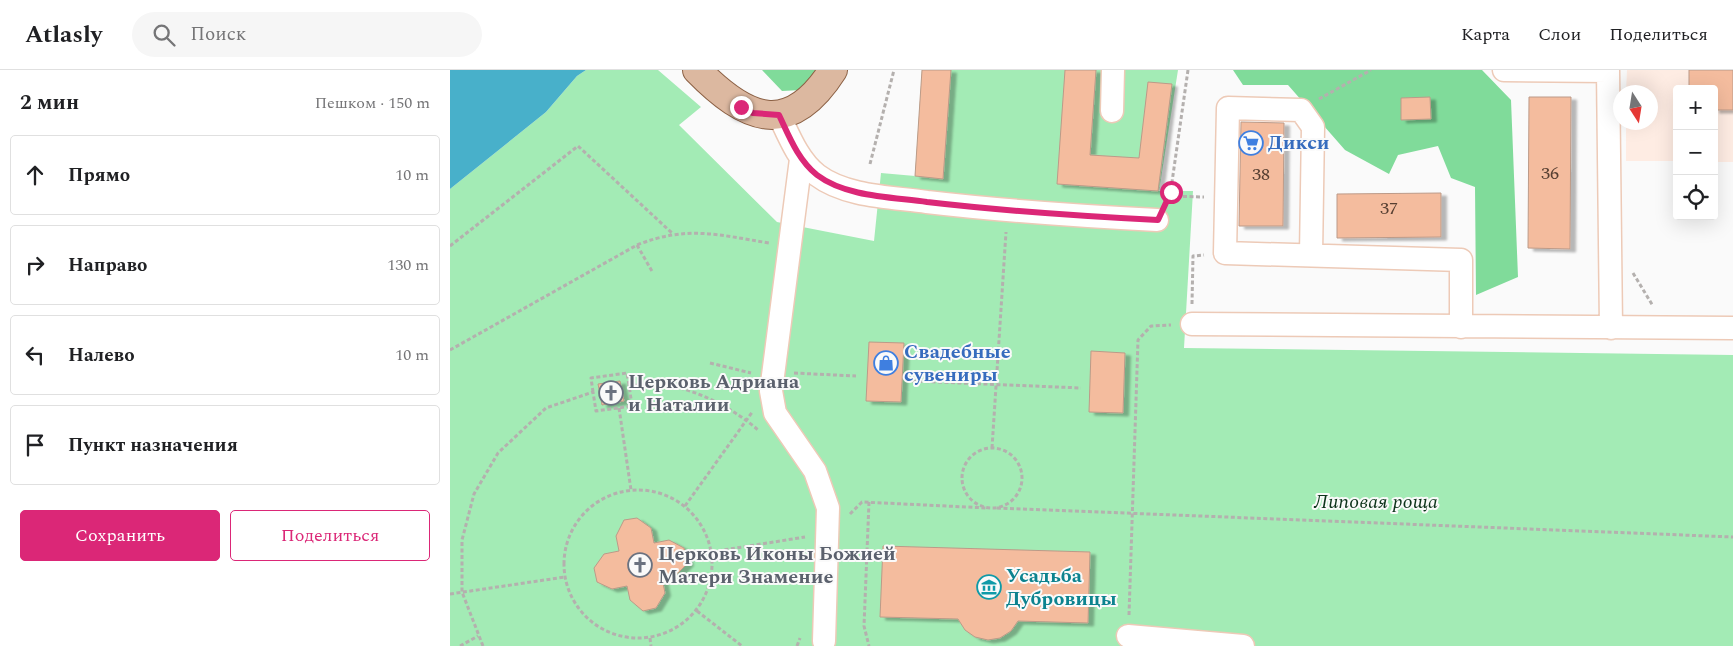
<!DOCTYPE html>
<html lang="ru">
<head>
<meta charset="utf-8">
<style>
  body { margin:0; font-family:Spectral,serif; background:#f6f6f6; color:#202124 }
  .controls { position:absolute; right:15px; top:15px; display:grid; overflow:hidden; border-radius:5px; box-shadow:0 5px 20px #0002 }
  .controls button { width:45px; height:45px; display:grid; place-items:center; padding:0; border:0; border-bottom:1px solid #e0e0e0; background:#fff; color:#202124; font:25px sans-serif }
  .compass { position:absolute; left:1163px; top:15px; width:45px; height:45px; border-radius:50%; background:#fff; box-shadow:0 5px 20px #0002; rotate:168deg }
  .stop { position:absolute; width:15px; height:15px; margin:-11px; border:4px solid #db2777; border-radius:50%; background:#fff }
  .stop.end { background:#db2777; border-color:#fff; box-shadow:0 1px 5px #0008 }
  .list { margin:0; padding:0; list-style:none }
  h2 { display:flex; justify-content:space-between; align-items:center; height:65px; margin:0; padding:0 20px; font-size:21px }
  h2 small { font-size:16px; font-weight:400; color:#757577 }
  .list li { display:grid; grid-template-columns:32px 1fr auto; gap:15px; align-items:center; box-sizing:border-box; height:80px; margin:0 10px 10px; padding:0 10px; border:1px solid #e0e0e0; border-radius:5px }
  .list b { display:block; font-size:19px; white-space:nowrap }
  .list em { font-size:16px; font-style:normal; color:#757577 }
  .actions { display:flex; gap:10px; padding:15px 20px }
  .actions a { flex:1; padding:11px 0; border:1px solid #db2777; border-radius:5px; text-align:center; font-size:18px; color:#db2777 }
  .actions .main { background:#db2777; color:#fff }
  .icon { flex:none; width:28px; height:28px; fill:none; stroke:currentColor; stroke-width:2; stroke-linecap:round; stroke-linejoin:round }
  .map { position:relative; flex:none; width:1283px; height:576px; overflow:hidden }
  header { display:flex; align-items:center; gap:30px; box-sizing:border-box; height:70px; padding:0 25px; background:#fff; border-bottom:1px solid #e0e0e0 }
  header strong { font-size:24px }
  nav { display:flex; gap:28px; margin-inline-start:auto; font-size:18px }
  .search { width:350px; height:45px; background:#f6f6f6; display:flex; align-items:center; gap:12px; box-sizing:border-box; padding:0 18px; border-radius:28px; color:#757577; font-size:19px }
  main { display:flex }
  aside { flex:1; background:#fff }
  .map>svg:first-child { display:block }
  .built { fill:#feece3 }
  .green { fill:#a3ebb5 }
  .forest { fill:#80db9a }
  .water { fill:#48b0ca }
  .building { fill:#f4bc9e; stroke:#bc9a88; filter:url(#shadow) }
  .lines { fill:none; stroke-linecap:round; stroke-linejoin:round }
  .minor-casing { stroke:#edcab7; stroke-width:25 }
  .major-casing { stroke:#8b6044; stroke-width:30 }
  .path { stroke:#b4b0ae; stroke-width:3; stroke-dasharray:4 2.5; stroke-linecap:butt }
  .minor { stroke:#fff; stroke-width:22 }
  .major { stroke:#dcb8a0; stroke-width:28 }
  .route { stroke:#db2777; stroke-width:6 }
  .labels { text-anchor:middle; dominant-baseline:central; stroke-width:4; stroke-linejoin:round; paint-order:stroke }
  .number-label { font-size:18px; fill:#563f32 }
  .shop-label { font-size:20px; font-weight:bold; fill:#366cbe; stroke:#fafafa; text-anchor:start }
  .worship-label { font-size:20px; font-weight:bold; fill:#5b616d; stroke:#fafafa; text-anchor:start }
  .park-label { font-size:20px; font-style:italic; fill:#0d341b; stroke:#fafafa }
  .culture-label { font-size:20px; font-weight:bold; fill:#0d838f; stroke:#fafafa; text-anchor:start }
</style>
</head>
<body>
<header>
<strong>Atlasly</strong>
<div class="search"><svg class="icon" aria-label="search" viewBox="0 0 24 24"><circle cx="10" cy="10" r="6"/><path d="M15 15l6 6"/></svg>Поиск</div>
<nav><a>Карта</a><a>Слои</a><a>Поделиться</a></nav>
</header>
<main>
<aside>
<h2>2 мин<small>Пешком · 150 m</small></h2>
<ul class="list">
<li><svg class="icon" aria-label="ahead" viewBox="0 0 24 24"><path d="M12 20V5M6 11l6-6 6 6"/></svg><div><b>Прямо</b></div><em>10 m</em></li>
<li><svg class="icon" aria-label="right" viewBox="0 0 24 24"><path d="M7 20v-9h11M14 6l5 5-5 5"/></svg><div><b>Направо</b></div><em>130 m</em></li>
<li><svg class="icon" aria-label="left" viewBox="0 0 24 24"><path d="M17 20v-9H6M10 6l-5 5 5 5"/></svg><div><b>Налево</b></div><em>10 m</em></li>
<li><svg class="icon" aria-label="arrive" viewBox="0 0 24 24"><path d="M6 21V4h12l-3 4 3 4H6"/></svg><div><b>Пункт назначения</b></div></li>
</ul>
<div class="actions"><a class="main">Сохранить</a><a>Поделиться</a></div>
</aside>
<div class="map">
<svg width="1283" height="576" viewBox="0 0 1283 576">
  <defs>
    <filter id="shadow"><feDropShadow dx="5.5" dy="3" stdDeviation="1" flood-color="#0004"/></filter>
  </defs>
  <rect width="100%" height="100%" fill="#fafafa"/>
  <path class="built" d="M1177,0h106v92h-19v-73h-37v72h-51v-38l24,-1v-30h-24z"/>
  <path class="green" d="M136,0h72l43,37 -22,18 98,97 97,19 7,-68 34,3 7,-106h256l-19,121h34l-9,157 549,7v291h-1283v-457l96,-77 31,-36z"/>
  <path class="forest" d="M312,0h71l-13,19 -38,2z
    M783,0h249l29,30 7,177 -42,18 -1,-108 -24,-9 -13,-32 -40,9 -9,19 -44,-24 -57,-65h-45z"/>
  <path class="water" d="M0,0h136l-9,6 -31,36 -96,77z"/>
  <path class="building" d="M472,0h29l-8,109 -28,-3z
    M615,0h31l-6,85 49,3 9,-76 24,2 -14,107 -101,-7z
    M1239,0h44v40h-19v-21h-25z
    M980,27l1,22 -30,1v-22z
    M1079,27h42l-1,152 -42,-1z
    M791,52l43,1 -1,103h-44z
    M991,123v44l-104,1v-44z
    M419,272l35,1 -3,59 -35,-1z
    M641,281l34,2 -2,60 -34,-1z
    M170,311l4,20 -22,4 -4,-21z
    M187,448l14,10 3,15 15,-3 15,8 4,15 -12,12 -14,3 3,15 -9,15 -13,3 -13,-11 -3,-14 -15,3 -15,-7 -3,-14 10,-14 15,-3 -3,-15 8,-16z
    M433,476l207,6 -2,71 -70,-2 -7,10 -11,7 -12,2 -13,-3 -10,-7 -7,-11 -78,-2z"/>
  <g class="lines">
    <g class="minor-casing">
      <path id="minor" d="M1054,0l104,1
        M1158,0l3,258
        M662,41l1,-41
        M329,45c10,21 19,45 38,60 29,22 75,22 110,27 77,9 153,14 230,18
        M351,89l-30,232 4,22 40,58 13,37 -4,133
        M861,185l2,-128 -12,-17 -73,-2 -3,145 236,7v67
        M742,254l541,4
        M678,566l115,10"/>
    </g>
    <g class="major-casing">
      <path id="major" d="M247,0c49,50 92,69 136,0"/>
    </g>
    <path class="path" d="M869,29l52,-29
      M420,94l24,-94
      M720,126l34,1
      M717,132l3,-6 18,-126
      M187,175l16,28
      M0,176l128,-100 95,88
      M1183,203l20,33
      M742,234l1,-48 11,-1
      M0,280l187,-105c50,-20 82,-10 132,-2
      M260,293l41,10
      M344,303l62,3
      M462,311l169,7
      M143,322l-2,-14 36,-5 2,12
      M169,338l12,82
      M542,378l14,-216
      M512 408a30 30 0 1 1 60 0a30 30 0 1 1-60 0Z
      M114 494a74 74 0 1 1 148 0a74 74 0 1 1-148 0Z
      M419,432l-5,124 5,20
      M235,436l68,-95
      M547,438l736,29
      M400,444l12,-12 125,6
      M236,486l119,-19
      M0,524l115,-17
      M247,541l45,35
      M679,545l9,-275 13,-14 20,-1
      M200,568l1,8
      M10,576l18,-10
      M33,576l-21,-54v-52l12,-46 24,-41 48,-45 47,-16 3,19 36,-5 -3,-21c13,0 26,-1 39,1 29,3 69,25 90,44
      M347,576l3,-8"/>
    <use href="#minor" class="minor"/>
    <use href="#major" class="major"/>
  </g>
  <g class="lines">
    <path class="route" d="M291,37l12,6 26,2c10,21 19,45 38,60 29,22 75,22 110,27 77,9 153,14 231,18l13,-28"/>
  </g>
  <defs>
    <g id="supermarket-ring" transform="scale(1.25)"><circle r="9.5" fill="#fafafa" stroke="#3f7fe0" stroke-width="1.5"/><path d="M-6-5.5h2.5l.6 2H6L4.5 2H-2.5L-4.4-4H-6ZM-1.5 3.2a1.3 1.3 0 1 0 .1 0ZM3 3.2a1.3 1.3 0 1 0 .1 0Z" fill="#3f7fe0"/></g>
    <g id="shop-ring" transform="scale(1.25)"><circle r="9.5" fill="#fafafa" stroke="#3f7fe0" stroke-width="1.5"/><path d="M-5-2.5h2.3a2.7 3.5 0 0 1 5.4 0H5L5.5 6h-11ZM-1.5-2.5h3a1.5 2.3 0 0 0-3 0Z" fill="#3f7fe0"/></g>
    <g id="church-ring" transform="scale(1.25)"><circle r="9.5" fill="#fafafa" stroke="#6b7280" stroke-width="1.5"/><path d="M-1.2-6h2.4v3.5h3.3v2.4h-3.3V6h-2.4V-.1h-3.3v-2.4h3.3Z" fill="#6b7280"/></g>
    <g id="museum-ring" transform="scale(1.25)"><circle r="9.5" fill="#fafafa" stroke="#0f9aa8" stroke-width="1.5"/><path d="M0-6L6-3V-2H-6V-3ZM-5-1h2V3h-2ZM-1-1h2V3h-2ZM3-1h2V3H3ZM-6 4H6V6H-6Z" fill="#0f9aa8"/></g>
  </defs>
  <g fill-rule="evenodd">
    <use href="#supermarket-ring" x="801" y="73"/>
    <use href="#shop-ring" x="436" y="293"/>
    <use href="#church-ring" x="161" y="323"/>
    <use href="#church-ring" x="190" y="495"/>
    <use href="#museum-ring" x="539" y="517"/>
  </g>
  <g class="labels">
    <g class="number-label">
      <text x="1100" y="103">36</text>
      <text x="811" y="104">38</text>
      <text x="939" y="138">37</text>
    </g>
    <g class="shop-label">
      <text x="818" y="73">Дикси</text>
      <text x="454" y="282">Свадебные<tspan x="454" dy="23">сувениры</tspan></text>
    </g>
    <g class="worship-label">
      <text x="178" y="312">Церковь Адриана<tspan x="178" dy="23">и Наталии</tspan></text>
      <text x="208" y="484">Церковь Иконы Божией<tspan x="208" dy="23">Матери Знамение</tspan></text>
    </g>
    <g class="park-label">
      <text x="926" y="432">Липовая роща</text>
    </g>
    <g class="culture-label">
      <text x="556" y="506">Усадьба<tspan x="556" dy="23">Дубровицы</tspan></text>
    </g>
  </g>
</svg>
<div class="controls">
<button>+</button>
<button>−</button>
<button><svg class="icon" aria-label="locate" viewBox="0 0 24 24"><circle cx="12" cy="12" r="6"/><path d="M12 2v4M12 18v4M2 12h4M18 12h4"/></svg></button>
</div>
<svg class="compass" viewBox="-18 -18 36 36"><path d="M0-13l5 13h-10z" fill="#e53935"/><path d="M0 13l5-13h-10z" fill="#757577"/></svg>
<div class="stop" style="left:721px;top:122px"></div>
<div class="stop end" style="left:291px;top:37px"></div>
</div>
</main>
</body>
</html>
